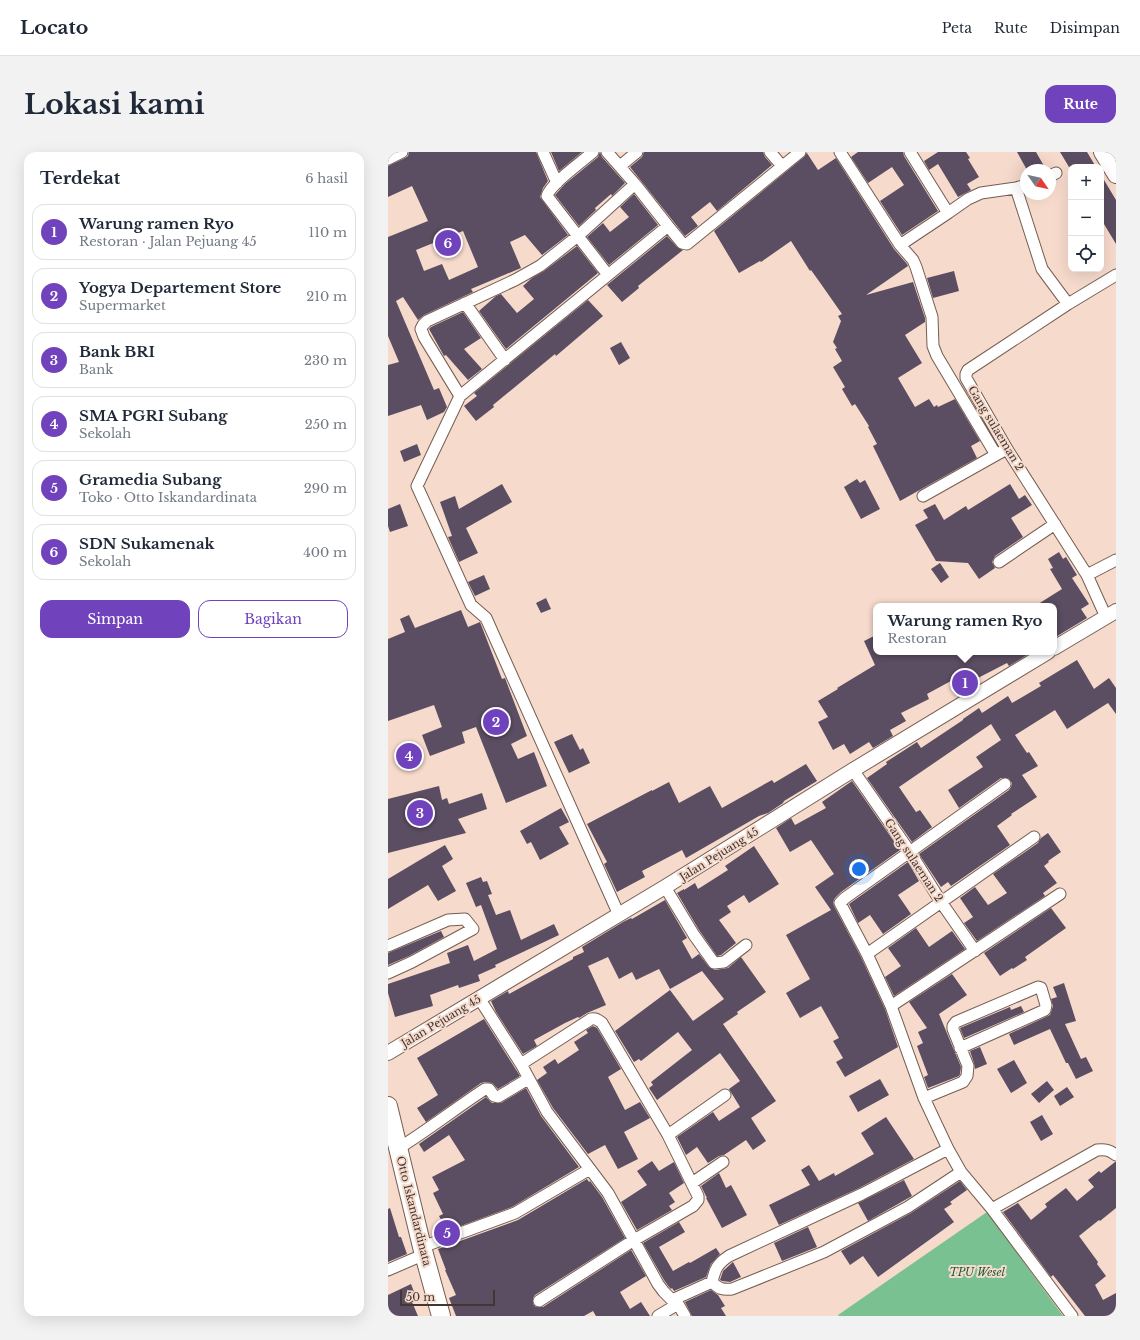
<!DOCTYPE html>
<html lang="id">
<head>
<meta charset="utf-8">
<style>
  body { margin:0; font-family:"Libre Baskerville",serif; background:#f2f2f3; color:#1f2937 }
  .controls { position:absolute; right:12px; top:12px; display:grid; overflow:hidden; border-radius:8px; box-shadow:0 4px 16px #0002 }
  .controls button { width:36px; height:36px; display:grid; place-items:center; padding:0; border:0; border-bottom:1px solid #e0e1e3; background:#fff; color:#1f2937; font:20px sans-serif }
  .compass { position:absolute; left:632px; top:12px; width:36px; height:36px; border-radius:50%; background:#fff; box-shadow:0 4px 16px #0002; rotate:124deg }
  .scale { position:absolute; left:12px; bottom:10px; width:95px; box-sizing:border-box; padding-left:4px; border:2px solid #423732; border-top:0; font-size:11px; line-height:14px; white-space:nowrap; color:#423732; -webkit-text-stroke:3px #f6dacc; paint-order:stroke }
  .you { position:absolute; left:471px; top:717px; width:14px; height:14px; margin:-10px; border:3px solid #fff; border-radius:50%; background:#1a73e8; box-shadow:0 0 0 6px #1a73e833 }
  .badge { display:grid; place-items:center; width:26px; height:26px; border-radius:50%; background:#7043bc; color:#fff; font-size:13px; font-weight:700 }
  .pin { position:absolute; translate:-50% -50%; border:2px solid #fff; box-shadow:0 1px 4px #0006 }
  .popup { position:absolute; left:485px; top:451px; width:184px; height:52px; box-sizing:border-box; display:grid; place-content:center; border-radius:8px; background:#fff; filter:drop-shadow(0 1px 3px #0005); font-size:13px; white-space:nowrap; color:#747a83 }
  .popup b { font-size:15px; color:#1f2937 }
  .popup::after { content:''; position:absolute; left:50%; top:100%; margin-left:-8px; border:8px solid transparent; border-top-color:#fff }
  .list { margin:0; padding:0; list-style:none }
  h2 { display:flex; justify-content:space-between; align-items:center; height:52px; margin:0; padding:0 16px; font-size:17px }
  h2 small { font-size:13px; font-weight:400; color:#747a83 }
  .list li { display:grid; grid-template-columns:26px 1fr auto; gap:12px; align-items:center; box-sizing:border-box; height:56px; margin:0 8px 8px; padding:0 8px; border:1px solid #e0e1e3; border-radius:12px }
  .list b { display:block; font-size:15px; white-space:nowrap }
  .list p { margin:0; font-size:13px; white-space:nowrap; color:#747a83 }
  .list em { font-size:13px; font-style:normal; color:#747a83 }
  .actions { display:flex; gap:8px; padding:12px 16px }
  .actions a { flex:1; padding:9px 0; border:1px solid #7043bc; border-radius:12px; text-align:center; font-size:14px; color:#7043bc }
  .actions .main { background:#7043bc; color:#fff }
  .icon { flex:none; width:22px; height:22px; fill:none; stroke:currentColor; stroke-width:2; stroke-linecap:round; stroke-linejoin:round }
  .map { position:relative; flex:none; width:728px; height:1164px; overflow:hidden; border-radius:12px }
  header { display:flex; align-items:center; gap:24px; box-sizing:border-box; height:56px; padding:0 20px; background:#fff; border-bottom:1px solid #e0e1e3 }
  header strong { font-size:19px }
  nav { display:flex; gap:22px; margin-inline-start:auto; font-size:14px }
  .intro { display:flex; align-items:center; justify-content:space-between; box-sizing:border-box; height:96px; padding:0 24px }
  h1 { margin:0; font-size:28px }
  .button { padding:10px 18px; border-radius:12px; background:#7043bc; color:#fff; font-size:14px; font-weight:700 }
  main { display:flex; gap:24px; padding:0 24px }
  aside { flex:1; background:#fff; border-radius:12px; box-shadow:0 4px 16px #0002 }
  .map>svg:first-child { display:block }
  .green { fill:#79c190 }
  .building { fill:#5b4d62; fill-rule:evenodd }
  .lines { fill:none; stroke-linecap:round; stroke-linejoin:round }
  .minor-casing { stroke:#755d51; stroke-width:13 }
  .tertiary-casing { stroke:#755d51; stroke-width:16 }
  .secondary-casing { stroke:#755d51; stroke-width:18 }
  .primary-casing { stroke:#755d51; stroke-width:20 }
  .minor { stroke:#fff; stroke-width:11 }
  .tertiary { stroke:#fff; stroke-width:14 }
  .secondary { stroke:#fff; stroke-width:16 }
  .primary { stroke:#fff; stroke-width:18 }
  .labels { text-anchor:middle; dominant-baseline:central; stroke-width:4; stroke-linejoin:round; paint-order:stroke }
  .street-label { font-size:11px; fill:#423732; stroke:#f6dacc }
  .park-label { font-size:11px; font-style:italic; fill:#125831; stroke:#f6dacc }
</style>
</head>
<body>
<header>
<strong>Locato</strong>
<nav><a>Peta</a><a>Rute</a><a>Disimpan</a></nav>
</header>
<div class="intro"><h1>Lokasi kami</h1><a class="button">Rute</a></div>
<main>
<aside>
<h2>Terdekat<small>6 hasil</small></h2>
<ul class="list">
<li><span class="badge">1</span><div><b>Warung ramen Ryo</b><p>Restoran · Jalan Pejuang 45</p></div><em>110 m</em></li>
<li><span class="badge">2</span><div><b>Yogya Departement Store</b><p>Supermarket</p></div><em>210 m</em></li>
<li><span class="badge">3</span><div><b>Bank BRI</b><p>Bank</p></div><em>230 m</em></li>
<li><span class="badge">4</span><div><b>SMA PGRI Subang</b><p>Sekolah</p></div><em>250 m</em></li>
<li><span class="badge">5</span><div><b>Gramedia Subang</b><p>Toko · Otto Iskandardinata</p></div><em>290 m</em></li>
<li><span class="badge">6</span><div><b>SDN Sukamenak</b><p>Sekolah</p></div><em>400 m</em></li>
</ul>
<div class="actions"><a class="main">Simpan</a><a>Bagikan</a></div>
</aside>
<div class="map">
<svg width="728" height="1164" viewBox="0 0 728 1164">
  <rect width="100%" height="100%" fill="#f6dacc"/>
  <path class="green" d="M599,1060l76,104h-224l-1,-1z"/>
  <path class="building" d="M21,0h127l12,29 -5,7 -3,9 28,38 -26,20 -17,-20 -15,7 11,26 -50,21 2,3 -49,23 -6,5 -15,-23 -7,4 38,89 5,-2 8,19 -3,5 -17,8 -6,-15 -33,11v-51l11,-3 -11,-26v-99l40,-16 -16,-35 -24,11v-31l17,-8 3,-2zM75,79l15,36 -29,13 -7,-16 -18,7 -8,-21z
    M163,0h31l-23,19z
    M212,0l2,5 23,26 -13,13 -1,-2 -16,14 1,2 -17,16 -24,-31 10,-11 33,-27z
    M256,0h119l2,5 7,8 -55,46 -7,-9 -19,15 7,9 -13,10 -55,-69 12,-10z
    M470,0h45l1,4 34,55 -36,24 -22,-34 24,-16 -12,-18 -24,16 -17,-26z
    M550,0h28l4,6 -2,1 11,18 -12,7 4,6 -13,7 -20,-33 -9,6 -5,-9z
    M629,0h19l8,14 -7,4h-10z
    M672,0h27l9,15h-27z
    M419,1l11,17 18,-12 58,91 13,15 1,2 -42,29 47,-13 12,36v4l-20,13 17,28 -24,15 17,29 14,-8 5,8 3,-2 1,2 17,-8 25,42 -9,5 6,12 -77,43 -27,-55 4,-2 -9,-17 1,-1 -14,-22 -3,2 -10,-17 3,-2 -12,-20 9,-6 -7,-12 2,-1 -4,-6 8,-21 -3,-5 4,-2 -21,-30 -10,-14 -1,1 -19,-30 -30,21 -1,-1 -21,12 -25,-42 90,-74z
    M713,23l15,25v44l-15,-25z
    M246,42l24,31 -49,40 -22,-28 16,-14 7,9 19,-15 -9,-10z
    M279,84l10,11 6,3 -45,36 1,2 -17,14 -15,-17z
    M189,94l21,27 -92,76 -27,-38 17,-15 5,-2 16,19 17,-14 -11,-13 9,-8 12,-7z
    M566,119l5,20 -26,7 -6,-20z
    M200,148l15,16 -47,40 -1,-2 -62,51 1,2 -18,14 -12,-15 13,-10 -3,-3z
    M75,160l18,26 -17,11 18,20 -14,11 -22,-25 -2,1 -15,-27 2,-2z
    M233,190l9,16 -11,7 -9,-17z
    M29,292l4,11 -17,7 -4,-11z
    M469,327l3,4 5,-3 15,29 -19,10 -17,-32z
    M114,332l10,18 -46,26 12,25 -19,9 -11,-25 4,-1 -12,-34 15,-6 4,13z
    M622,332l9,15 6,-4 7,10 -21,13 12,19 -28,19 -3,6 3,6 -16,11 -11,-16 -32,-2 -21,-36 13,-7 -5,-8 12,-6 9,16 22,-14 2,4z
    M12,352l8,22 -18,6 -2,-6v-17z
    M671,400l4,7 3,-2 11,18 -5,3 17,26 -8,5 6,9 -33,20v-32h-19l27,-17 -12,-20 3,-1 -5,-9z
    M552,411l9,14 -8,6 -10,-14z
    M96,423l6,14 -15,7 -7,-14z
    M158,446l5,11 -10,4 -5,-10z
    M73,458l7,17 12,-5 22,57 3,-1 22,58 -16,8 7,15 16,-7 13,34 -41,17 -30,-76 -14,5 3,11 -35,13 -8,-21 20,-8 -8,-22 -46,16v-82l17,-7 -5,-13 9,-4 6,13z
    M488,483v17h156l-23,14 -2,-3 -31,16 -5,-9 -44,24 2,5 -28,14 5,8 -16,9 3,6 -20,12 -4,-6 -19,12 -6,-10 -11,6 -15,-28 10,-5 -10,-16 20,-12 -1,-1 38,-23 -11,-24z
    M689,508l17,29 15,-11 7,10v26l-8,-11 -41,26 -12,-19 -40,25 12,18 2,-1 9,14 -16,9 15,22 -26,17 1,1 -15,11 13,19 -59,41 -3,-4 -7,5 -22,-33 90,-64 2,-3 1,-4 -4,-5h-7l-42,30 -11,-18 35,-23 -7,-10 25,-17 -10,-16 -92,63 17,25 4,-2 12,17 -20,15 -45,-64 20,-14 -1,-2 31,-20 4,6 42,-28v-1l16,-11 3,5 26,-17 4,7 29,-17 -2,-3z
    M184,582l8,16 3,-2 7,15 -21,10 -15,-31z
    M418,612l11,17 -33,20 -1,2 -15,10 -9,3 -73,42 -4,-8 -40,21 3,6 -28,15 -13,-28 3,-2 -20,-38 65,-34v1l17,-9 10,21 31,-17 12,22 50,-28 2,3z
    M464,629l48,69 -59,42 -6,6 -2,4 1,4 27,51 24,52 13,38 -53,30 -9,-15 7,-4 -10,-17 6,-3 -18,-32 -21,12 -14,-25 24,-14 -24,-44 45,-25 -16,-23 19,-13 -23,-34 -21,12 -14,-24 15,-10 4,7 31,-17 -4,-6z
    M51,634l3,14 5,-2 2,6 33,-11 5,16 -29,10 8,14 -78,20v-54z
    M173,656l8,14 -10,5 10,17 -29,16 -9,-18 -4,2 -7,-13z
    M660,681l13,19 -13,9 1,1 -5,4 13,17 -14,10 2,3 -68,45 -13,-18 9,-6 -13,-19 15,-11 13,18 19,-12 -14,-19 45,-31 3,-5z
    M57,693l8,14 -11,7 14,25 -18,10 -10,-16 -40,24v-30z
    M366,694l25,38 -30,19 -5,-8 -17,11 4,6 -12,8 17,23 -15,12 -4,1 -18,-26 -22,-37 7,-4v1l11,-7 3,6 30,-19 -3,-4z
    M520,710l11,19 -21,14 13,19 -28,20 -13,-19 -12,8 -9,-19z
    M93,725l2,5 4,-1 5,13 -4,1 8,20 14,-5 11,30 33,-16 5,11 -64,30 1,2 -18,8 2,6 -21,7 -1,-3 -28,10 3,11 -38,11 -7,-24v-9l62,-21 -3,-10 21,-8 6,16 23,-12 -16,-44 -5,2 -10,-24z
    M277,748l22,38 -5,3 10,18 7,-5 10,13 6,3 13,-2 13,-11 25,35 -29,20 1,2 -15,10 53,77 -25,17 15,23 -13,9 -7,-10 -22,15 -5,1 -11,7 -11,-16 -11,8 -9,-18 36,-25 6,9 21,-14 -11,-18 11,-8 -20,-28 -63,47 -8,-12 4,-3 -2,-3 41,-32 -14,-18 -37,29 -2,-2 -5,3 -19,-31 55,-41 23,31 31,-22 -22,-28 -32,18 -11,-20 -23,11 -4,-8 -13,7 -11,-22 -20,9 18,39 -19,8 -8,5 -1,-1 -13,6 -31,17 3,6 -14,8 -27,-42 -5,-11 17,-10 1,3 64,-35v-2l11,-5 -2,-5 41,-25 8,-4 1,1z
    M663,756l15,20 -41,29 2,3 -14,9 -1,-1 -12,8 -16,-23z
    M528,776l13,19 23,-16 13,18 -71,47 -9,-19 16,-11 -13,-18z
    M53,779l3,6 -35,19 -21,9v-12z
    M564,822l15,21 -28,19 22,53 -1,7 -1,2 -31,12 -4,-11 4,-2 -11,-29 6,-3 -5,-11 9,-4 -18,-26z
    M676,831l12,38 -11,3 16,35 5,-2 7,14 -17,8 -8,-16h-2l-16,-34 -36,16 -5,-11 41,-19 3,-9 -2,-7 6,-2 -4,-10z
    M633,854l3,6 -60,26 -4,-10 50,-21 1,3z
    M96,867l36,57 -22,13 -6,-6 -7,-1 -4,1 -55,39 -9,-14 21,-13 -21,-37z
    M205,874l4,2 24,41 -13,8 17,33 15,-8 10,16 -26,14 14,27 -20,10 -13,-24 -17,9 -35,-46 -16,-28 10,-7 -4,-6 12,-8 3,5 21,-14 -5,-8 14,-9 -2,-3z
    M592,895l7,17 -12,5 -1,-6 -4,-12z
    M626,908l13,23 -16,10 -14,-24z
    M492,927l9,16 -31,17 -9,-16z
    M659,929l7,9 -15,13 -8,-9z
    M679,935l7,10 -14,9 -6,-10z
    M138,936l15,28 38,51 -67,40 -65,24 -8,-15 4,-2 -10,-21 6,-3 -7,-13 33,-17 -16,-25 -25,17 -5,-8 67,-47 6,6h9z
    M654,963l11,19 -12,7 -11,-19z
    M498,965l28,42 -55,29 -80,37 -10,-20 41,-20 -9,-15 8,-5 10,16 15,-8 1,3 39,-22 -13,-21z
    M264,1009l7,10 15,-9 10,21 -15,10 6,9 -6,4 3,4 -35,20 -16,-28 26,-17 -10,-14z
    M727,1010h1v46l-16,13 -1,-1 -20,16 19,26 -1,2 9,12 -11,9 8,15 13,-7v23h-31l-32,-41 -2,2 -48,-65 15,-9 13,17 16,-13 -2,-3 21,-16 11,13 17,-14 -6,-7 11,-9 2,2z
    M331,1021l7,15 5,-3 16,30 -25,13 -16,-30h1l-6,-12z
    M199,1027l2,3 1,-1 12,16 23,41 -90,57 -2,3v6l3,3h7l88,-57 15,26 -26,16 10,17 11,-7 9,14h-54l-3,-5 -9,5h-128l-7,-18 7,-3 -11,-25h1l-8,-21 80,-29z
    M516,1028l8,16 -44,25 -10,-18z
    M572,1029l7,9 -17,12 2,2 -8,5 10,13 -76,55 -15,-21 -13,9 -9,-14 70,-38z
    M2,1056l9,29h2l6,17 -19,8v-53z
    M291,1070l6,10 -26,15 14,24 16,-9 1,1 26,-15 4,6 -9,10 -5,13 -32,14 -2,-3 -1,1 -2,-2 -5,-7 -21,-37z
    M420,1075l9,20 -35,14 -8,-18z
    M345,1110l8,15 -11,5 -8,-1 -2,-1 3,-9z
    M23,1132l5,13 -4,2 2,3h-2l6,14h-30v-21z
    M323,1138l7,5 7,11 -4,2 5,8h-34l-7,-14z"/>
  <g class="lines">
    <g class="minor-casing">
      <path id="minor" d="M155,0l14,31
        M205,0c-10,9 -43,32 -46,44l61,79 -148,121 -43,90 54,119 15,13 133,297
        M382,0l12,14
        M452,0l60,93 13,15 3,7 16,50 1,29 4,10 59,99
        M0,7l14,-7
        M232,14l17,-14
        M662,24l6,-3
        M247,32l33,42
        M628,36l10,-3
        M560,61l20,-14 13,-6 35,-5 26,81 26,35
        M512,93l48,-32 -38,-61
        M220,123l60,-49 14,17 5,1 113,-92
        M77,151l40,57
        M72,244l-36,-59 -3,-8 2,-4 4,-4 88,-41 25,-14 39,-31 56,-51 -28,-32
        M535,344l80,-45
        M611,410l56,-38
        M699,423l29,-15
        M718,465l-19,-42 -80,-126 -41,-71v-4l2,-4 100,-66 48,-29
        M465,618l57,82 31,50 34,49
        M617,632l-160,114 -5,5 27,51 24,52 33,92 24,51 13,23 31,37 80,107
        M277,735l29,48 20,28 10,-1 22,-17
        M0,794l60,-26 17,-1 8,10 -61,33 -24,11
        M479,802l167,-117
        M91,846l42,66 26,48 61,81 50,91 6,8 8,8 40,-18c3,-13 5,-18 17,-26l133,-62 86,-45
        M503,854l169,-112
        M133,912l70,-45c5,-1 7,1 11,4l66,112 30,61v4l-5,6 -59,34 -95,61
        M536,946l39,-16 4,-6 1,-10 -15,-37v-3l3,-4 82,-35 3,1 5,17 -1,5 -85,38
        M280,983l57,-40
        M11,996c29,-18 57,-40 86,-59h4l5,7 4,1 30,-18
        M304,1031l31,-21
        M604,1057l105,-59c8,-1 12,0 19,5
        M34,1095l93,-34 75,-44
        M0,1118l37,-16
        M324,1130c7,7 11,8 20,7l92,-37 84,-45 53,-35
        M284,1148l6,4 7,12
        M270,1164l20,-12"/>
    </g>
    <g class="tertiary-casing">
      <path id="tertiary" d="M666,496l62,-37
        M0,901l277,-166 188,-117 195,-118"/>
    </g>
    <g class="secondary-casing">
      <path id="secondary" d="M714,0l14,23"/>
    </g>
    <g class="primary-casing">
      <path id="primary" d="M0,954l34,141 19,69"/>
    </g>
    <use href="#minor" class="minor"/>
    <use href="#tertiary" class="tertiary"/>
    <use href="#secondary" class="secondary"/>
    <use href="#primary" class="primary"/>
  </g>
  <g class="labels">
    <g class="street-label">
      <text transform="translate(608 276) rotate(59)">Gang sulaeman 2</text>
      <text transform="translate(331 702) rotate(-32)">Jalan Pejuang 45</text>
      <text transform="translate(526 708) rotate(57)">Gang sulaeman 2</text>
      <text transform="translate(53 869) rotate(-31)">Jalan Pejuang 45</text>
      <text transform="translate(26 1059) rotate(76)">Otto Iskandardinata</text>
    </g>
    <g class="park-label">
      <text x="589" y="1120">TPU Wesel</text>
    </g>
  </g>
</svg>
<div class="controls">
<button>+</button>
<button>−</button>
<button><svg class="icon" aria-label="locate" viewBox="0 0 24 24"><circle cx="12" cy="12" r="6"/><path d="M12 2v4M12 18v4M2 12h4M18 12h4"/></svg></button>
</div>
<svg class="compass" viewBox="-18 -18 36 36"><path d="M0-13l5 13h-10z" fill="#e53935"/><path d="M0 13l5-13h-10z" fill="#747a83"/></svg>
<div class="scale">50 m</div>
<div class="you"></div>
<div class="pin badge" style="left:577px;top:531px">1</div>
<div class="popup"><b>Warung ramen Ryo</b>Restoran</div>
<div class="pin badge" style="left:108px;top:570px">2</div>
<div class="pin badge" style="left:32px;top:661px">3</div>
<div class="pin badge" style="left:21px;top:604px">4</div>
<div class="pin badge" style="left:59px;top:1081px">5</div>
<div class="pin badge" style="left:60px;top:91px">6</div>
</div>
</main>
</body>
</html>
